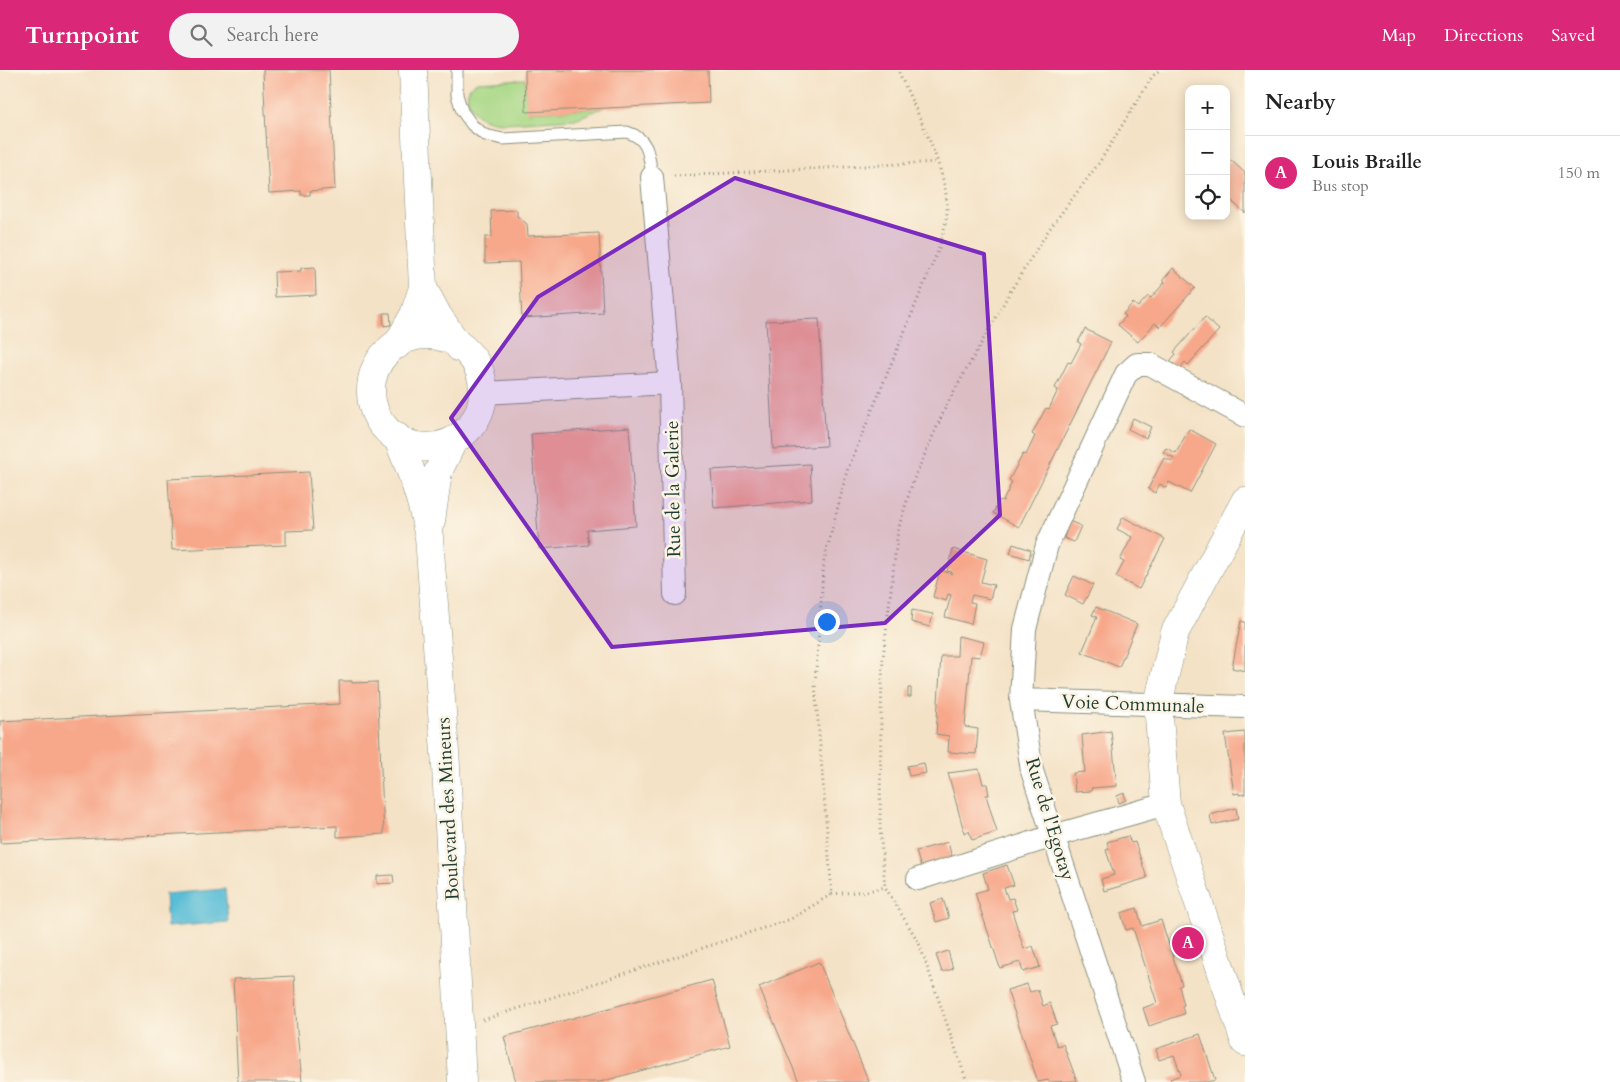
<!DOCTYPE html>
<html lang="en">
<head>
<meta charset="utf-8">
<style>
  body { margin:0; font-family:Cardo,serif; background:#f2f2f2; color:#222 }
  .controls { position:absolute; right:15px; top:15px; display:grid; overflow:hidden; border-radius:10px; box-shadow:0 2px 12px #0003 }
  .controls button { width:45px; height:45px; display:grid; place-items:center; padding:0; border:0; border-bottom:1px solid #e0e0e0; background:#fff; color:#222; font:25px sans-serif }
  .you { position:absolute; left:826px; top:551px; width:18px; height:18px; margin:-12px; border:4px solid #fff; border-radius:50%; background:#1a73e8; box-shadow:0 0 0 8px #1a73e833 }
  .badge { display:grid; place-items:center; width:32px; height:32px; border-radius:50%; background:#db2777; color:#fff; font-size:16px; font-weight:700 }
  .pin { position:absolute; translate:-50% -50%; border:2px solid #fff; box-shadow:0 1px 5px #0006 }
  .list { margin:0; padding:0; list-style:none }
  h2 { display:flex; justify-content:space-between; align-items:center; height:65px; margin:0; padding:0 20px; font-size:21px }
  h2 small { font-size:16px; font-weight:400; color:#767676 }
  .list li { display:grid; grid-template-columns:32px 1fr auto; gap:15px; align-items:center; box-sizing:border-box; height:75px; padding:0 20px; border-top:1px solid #e0e0e0 }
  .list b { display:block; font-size:19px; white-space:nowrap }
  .list p { margin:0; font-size:16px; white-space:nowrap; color:#767676 }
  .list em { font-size:16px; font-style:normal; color:#767676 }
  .icon { flex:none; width:28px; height:28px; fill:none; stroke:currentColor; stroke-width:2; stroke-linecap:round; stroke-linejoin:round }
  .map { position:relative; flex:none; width:1245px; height:1012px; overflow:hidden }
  header { display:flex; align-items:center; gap:30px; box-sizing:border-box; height:70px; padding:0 25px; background:#db2777; color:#fff }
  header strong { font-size:24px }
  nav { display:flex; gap:28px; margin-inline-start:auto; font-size:18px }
  .search { width:350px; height:45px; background:#f2f2f2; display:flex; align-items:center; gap:12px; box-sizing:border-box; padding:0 18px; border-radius:28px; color:#767676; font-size:19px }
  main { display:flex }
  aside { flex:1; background:#fff }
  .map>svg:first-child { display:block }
  .green { fill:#a8d886; stroke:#648a5d }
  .water { fill:#58bdd7; stroke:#3c7d86 }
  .building { fill:#f7a78a }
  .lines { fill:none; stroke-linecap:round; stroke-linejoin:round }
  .service-casing { stroke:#8a907d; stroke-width:13 }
  .minor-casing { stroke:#8a907d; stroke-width:24 }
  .tertiary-casing { stroke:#8a907d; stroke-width:29 }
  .secondary-casing { stroke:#8a907d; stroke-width:29 }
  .path { stroke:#8a907d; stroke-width:3; stroke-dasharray:1 4; stroke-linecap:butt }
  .service { stroke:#fff; stroke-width:11 }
  .minor { stroke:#fff; stroke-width:22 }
  .tertiary { stroke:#fff; stroke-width:28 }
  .secondary { stroke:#fff; stroke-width:28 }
  .marked { fill:#7b2cbf; fill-opacity:0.2; stroke:#7b2cbf; stroke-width:4; stroke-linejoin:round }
  .labels { text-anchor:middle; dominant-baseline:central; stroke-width:5; stroke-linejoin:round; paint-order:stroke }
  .street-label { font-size:19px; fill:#1f3d34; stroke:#fcf5e5 }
</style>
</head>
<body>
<header>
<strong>Turnpoint</strong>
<div class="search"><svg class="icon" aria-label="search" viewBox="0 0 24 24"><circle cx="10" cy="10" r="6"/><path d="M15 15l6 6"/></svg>Search here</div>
<nav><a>Map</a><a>Directions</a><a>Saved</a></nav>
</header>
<main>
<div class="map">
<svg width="1245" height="1012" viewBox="0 0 1245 1012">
  <rect width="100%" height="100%" fill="#fcf5e5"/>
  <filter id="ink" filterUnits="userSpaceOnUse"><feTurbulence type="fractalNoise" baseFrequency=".02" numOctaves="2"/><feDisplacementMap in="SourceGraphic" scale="10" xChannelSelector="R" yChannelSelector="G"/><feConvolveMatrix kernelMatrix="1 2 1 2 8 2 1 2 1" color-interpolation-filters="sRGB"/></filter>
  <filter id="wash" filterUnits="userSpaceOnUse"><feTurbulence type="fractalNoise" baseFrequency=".0096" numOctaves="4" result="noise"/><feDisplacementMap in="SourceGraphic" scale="20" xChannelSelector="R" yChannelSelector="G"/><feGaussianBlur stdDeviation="1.12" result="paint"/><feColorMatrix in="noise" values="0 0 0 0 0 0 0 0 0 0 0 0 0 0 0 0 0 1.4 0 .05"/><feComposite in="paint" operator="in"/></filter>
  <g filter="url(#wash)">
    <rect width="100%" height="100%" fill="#f4e2c6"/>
    <path class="green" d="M525,9l2,33 76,-4 -28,11 -71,4c-7,0 -13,-1 -20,-4 -14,-7 -25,-28 -7,-37z"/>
    <path class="water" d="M225,819l3,33 -61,5 -2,-33z"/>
    <g id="blocks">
      <path class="building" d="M263,0h66l6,119 -25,2v4h-9v-4l-32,2z
        M525,0h183l1,33 -183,9z
        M1231,90l14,13v40l-19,-17v-31z
        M517,140v6l10,8 1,12 71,-3 4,80 -81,5 -3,-56 -34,1v-26h7l-1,-26z
        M315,197l1,28 -41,2 -1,-25 27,-1v-3z
        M1173,198l22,20 -35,39 -5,-4 -17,19 -20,-17 8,-9 -3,-2 10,-11 5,4 10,-11 3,2 14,-16 -2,-2z
        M383,243h7l1,12 -7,1z
        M1205,247l14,13 -31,35 -3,-3 -6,7 -9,-8 6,-7 -2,-2z
        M819,249l7,127 -53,3 -7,-128z
        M1085,259l26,13 -92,185 -26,-14 7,-13 3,1 9,-19 -3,-2 14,-26 3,1 9,-19 -3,-2 14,-26 3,1 9,-19 -3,-2 13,-26 3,1 10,-19 -3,-2z
        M1133,348l18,9 -5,11 -18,-9z
        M629,357l7,99 -49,4 2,15 -50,4 -8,-115z
        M1189,359l27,15 -26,49 -21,-11 -3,6 -6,-4 -5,9 -7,-4 16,-31 8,3 2,-3 -11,-6 3,-4 10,5z
        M810,394l2,36 -98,8 -3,-38z
        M309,402l4,58 -27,1v14l-114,5 -4,-71z
        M1123,447l42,22 -26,50 -23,-12 8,-15 -4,-2 12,-23 -15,-8z
        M1069,451l12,5 -7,16 -10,-4z
        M1013,474l18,6 -2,9 -19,-6z
        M953,479l34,10 -6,23 13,3 -4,14 -18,-4 -2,7 5,1 -4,21 -26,-7 6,-22 -3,-1 -2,7 -13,-4 7,-27 12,4v-2l-5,-1z
        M1074,506l19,9 -10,19 -18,-9z
        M1096,537l41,17 -18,43 -37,-15 15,-35 -5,-2z
        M912,540l21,4 -3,13 -19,-5z
        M1241,551l4,1v49l-13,-3z
        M958,566l26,6 -4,15 -9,-1 -6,71 13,2 -2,25 -28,-2 1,-16 -13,-2 5,-78h16z
        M339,611h13v2l25,-1 7,152 -47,3v-11l-337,17v-122l340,-17z
        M908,618h3v9h-3z
        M1111,661l6,55 -26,2 1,3 -17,1 -2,-19 12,-1 -3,-37z
        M1245,662v62l-6,1v-2l-5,1 -9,-60z
        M924,693l2,10 -17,3 -2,-10z
        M979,699l4,15h4l2,11h-3l11,37 -25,8 -3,-9 -5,2 -1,-5 -15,-55z
        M1124,723l2,7 -7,3 -2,-7z
        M1236,738l2,11 -26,6 -2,-10z
        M1128,766l3,7 4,-1 12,36 -43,13 -3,-12 13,-4 -8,-25 3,-1 -2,-7z
        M948,772l4,16 -31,10 -5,-17z
        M1007,795l7,20 -10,3 4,11 5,-1 4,12 -5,1 12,38 9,-3 7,21 -17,5 -3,-10 -20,6 -25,-75 13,-4 -5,-16z
        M393,805l1,8 -17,1v-8z
        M943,829l6,19 -13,4 -6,-19z
        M1137,838l5,18 19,-6 21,65 -3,1 5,19 -2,1 2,8 -35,12 -6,-18 14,-5 -24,-75 -7,2 -5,-17z
        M948,881l5,18 -11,3 -6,-17z
        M819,892l50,120h-70l-40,-95z
        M294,906l3,56 5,50h-64l-5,-103z
        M712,910l18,66 -130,36h-84l-12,-45z
        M1027,914l3,8 8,-2 5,16 7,-3 7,21 -7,2 7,20 6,-2 14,37 -28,1 -1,-2 -10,2 -31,-92z
        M1200,964l15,46 -7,2h-37l-1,-3 11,-4 -7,-20 -15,5 -3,-11z"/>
    </g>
  </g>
  <g filter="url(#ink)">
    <use href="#blocks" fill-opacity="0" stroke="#8a907d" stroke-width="1"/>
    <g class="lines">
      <g class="service-casing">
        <path id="service" d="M457,0v25l5,16 10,14 13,10 18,4 124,-7c23,7 22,25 25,45"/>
      </g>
      <g class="minor-casing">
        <path id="minor" d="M670,313l5,211
          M483,323l187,-10 -18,-206
          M1021,630l224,7
          M918,809l135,-43 113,-32
          M1134,1012l-102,-311 -11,-71 4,-71 22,-84 79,-171 11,-10h13l95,52"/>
      </g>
      <g class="tertiary-casing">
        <path id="tertiary" d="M423,218l15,28 22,32
          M371 321a56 56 0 1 1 112 0a56 56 0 1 1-112 0Z
          M397,275l17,-30 9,-27 -10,-218
          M397,367c15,35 25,62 32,100l17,229 16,316
          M431,451l7,-49 15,-31"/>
      </g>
      <g class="secondary-casing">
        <path id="secondary" d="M1245,431l-70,131 -17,72 8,100 79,238"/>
      </g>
      <path class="path" d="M674,106l264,-14
        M832,824l36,-3 17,-4
        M483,950l308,-101 41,-25 -17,-210 9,-123 23,-90 92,-223c3,-12 8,-25 8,-38 1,-41 -33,-102 -49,-140
        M967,1012l-48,-139 -34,-56 -5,-59 1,-116 2,-54 15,-128 15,-49 34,-77 63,-112 38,-61 51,-68 53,-86 7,-7"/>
      <use href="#service" class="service"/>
      <use href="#minor" class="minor"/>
      <use href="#tertiary" class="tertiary"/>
      <use href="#secondary" class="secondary"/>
    </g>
  </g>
  <path class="marked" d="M735,108l249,76 16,261 -115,108 -273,24 -161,-229 87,-121z"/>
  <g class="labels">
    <g class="street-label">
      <text transform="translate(673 419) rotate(-91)">Rue de la Galerie</text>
      <text transform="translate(1133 634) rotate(2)">Voie Communale</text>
      <text transform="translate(448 739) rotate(-93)">Boulevard des Mineurs</text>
      <text transform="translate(1050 749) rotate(73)">Rue de l'Egotay</text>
    </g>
  </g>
</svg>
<div class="controls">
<button>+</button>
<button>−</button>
<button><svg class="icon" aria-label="locate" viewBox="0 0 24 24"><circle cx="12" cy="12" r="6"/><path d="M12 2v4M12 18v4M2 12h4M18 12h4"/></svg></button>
</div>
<div class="you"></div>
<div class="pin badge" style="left:1188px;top:873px">A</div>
</div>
<aside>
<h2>Nearby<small></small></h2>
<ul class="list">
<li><span class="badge">A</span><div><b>Louis Braille</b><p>Bus stop</p></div><em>150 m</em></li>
</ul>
</aside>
</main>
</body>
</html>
